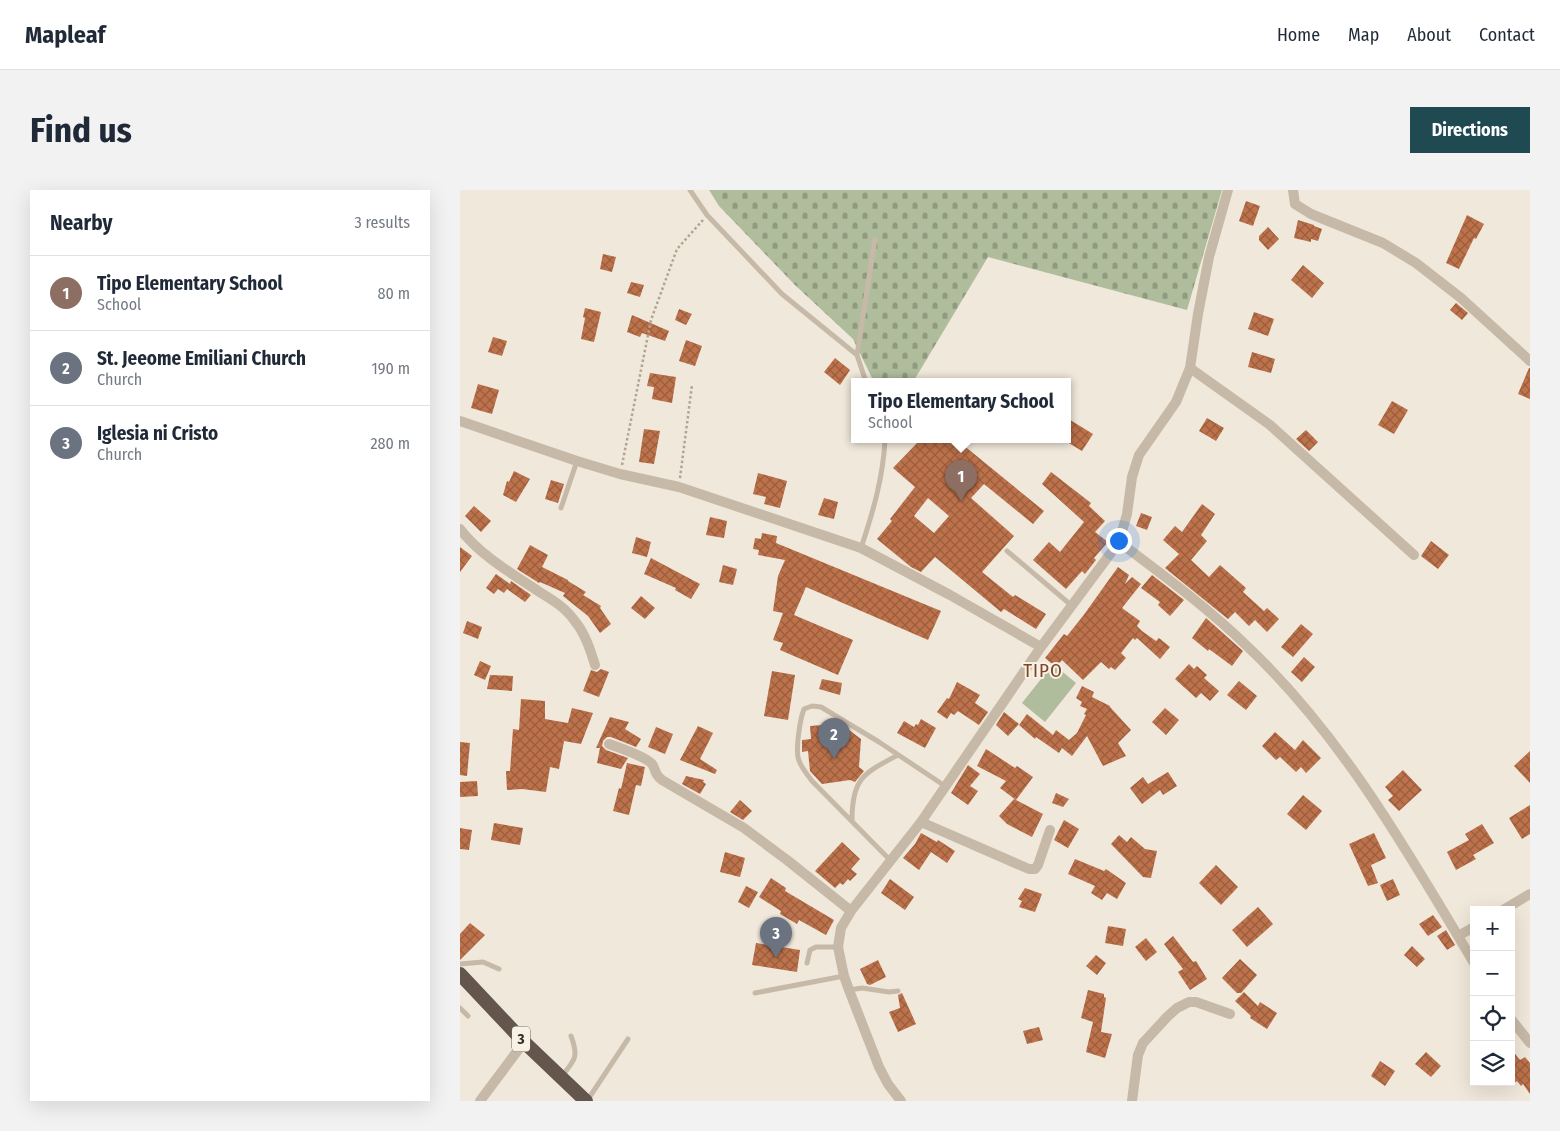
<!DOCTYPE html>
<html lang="en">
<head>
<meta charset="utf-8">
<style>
  body { margin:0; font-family:"Fira Sans Condensed",sans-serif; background:#f2f2f3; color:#1f2937 }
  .controls { position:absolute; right:15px; bottom:15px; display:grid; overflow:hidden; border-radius:0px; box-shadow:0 5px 20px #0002 }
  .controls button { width:45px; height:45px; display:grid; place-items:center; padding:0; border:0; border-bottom:1px solid #e0e1e3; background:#fff; color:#1f2937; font:25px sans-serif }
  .you { position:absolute; left:658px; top:350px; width:18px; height:18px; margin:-12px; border:4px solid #fff; border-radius:50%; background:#1a73e8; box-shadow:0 0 0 8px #1a73e833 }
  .badge { display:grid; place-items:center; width:32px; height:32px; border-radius:50%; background:#204a52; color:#fff; font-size:16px; font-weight:700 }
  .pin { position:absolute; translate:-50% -41px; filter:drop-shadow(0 1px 2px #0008) }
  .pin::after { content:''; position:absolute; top:26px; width:18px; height:15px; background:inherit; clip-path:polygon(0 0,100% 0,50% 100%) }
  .popup { position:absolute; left:391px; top:188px; width:220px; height:65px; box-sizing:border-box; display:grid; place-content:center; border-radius:0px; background:#fff; filter:drop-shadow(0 1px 4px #0005); font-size:16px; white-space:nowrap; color:#747a83 }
  .popup b { font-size:19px; color:#1f2937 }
  .popup::after { content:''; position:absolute; left:50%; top:100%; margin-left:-10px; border:10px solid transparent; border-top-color:#fff }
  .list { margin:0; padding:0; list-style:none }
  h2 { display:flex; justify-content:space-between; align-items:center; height:65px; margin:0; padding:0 20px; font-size:21px }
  h2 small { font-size:16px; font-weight:400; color:#747a83 }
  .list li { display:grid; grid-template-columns:32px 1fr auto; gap:15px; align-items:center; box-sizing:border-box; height:75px; padding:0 20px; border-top:1px solid #e0e1e3 }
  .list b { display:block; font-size:19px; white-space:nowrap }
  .list p { margin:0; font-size:16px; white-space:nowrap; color:#747a83 }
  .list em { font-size:16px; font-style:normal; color:#747a83 }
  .icon { flex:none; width:28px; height:28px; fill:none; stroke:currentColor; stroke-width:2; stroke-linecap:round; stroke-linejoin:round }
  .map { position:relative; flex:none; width:1070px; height:911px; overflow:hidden; border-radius:0px }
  header { display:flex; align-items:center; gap:30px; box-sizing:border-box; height:70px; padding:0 25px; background:#fff; border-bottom:1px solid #e0e1e3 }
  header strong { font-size:24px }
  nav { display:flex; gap:28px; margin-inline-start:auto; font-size:18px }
  .intro { display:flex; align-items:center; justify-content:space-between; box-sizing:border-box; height:120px; padding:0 30px }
  h1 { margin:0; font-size:35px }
  .button { padding:12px 22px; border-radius:0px; background:#204a52; color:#fff; font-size:18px; font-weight:700 }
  main { display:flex; gap:30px; padding:0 30px }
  aside { flex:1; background:#fff; border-radius:0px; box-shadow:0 5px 20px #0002 }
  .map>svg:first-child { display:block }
  .cemetery { fill:url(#cemetery-stones) }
  .pitch { fill:#afbd9c }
  .building { fill:url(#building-cross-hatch); fill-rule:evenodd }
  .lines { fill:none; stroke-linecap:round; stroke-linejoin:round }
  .path { stroke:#b2a392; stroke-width:2.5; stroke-dasharray:2.5 2.5; stroke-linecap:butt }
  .service { stroke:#c7b9a7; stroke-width:5 }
  .minor { stroke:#c7b9a7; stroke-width:10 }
  .trunk { stroke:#64564c; stroke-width:14 }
  .labels { text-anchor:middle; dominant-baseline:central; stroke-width:4; stroke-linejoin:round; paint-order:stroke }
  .shield { fill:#f8f1e6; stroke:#6f6760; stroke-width:1 }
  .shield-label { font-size:15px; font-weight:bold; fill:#342c27 }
  .quarter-label { font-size:19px; letter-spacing:1px; fill:#7d4426; stroke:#f8f1e6 }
</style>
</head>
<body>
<header>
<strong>Mapleaf</strong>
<nav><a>Home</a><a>Map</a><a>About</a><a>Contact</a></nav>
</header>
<div class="intro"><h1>Find us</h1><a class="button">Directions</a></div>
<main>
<aside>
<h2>Nearby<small>3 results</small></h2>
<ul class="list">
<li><span class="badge" style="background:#8d6e63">1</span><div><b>Tipo Elementary School</b><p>School</p></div><em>80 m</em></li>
<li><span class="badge" style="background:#6b7280">2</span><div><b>St. Jeeome Emiliani Church</b><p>Church</p></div><em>190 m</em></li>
<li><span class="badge" style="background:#6b7280">3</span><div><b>Iglesia ni Cristo</b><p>Church</p></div><em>280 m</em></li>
</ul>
</aside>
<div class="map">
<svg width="1070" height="911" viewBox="0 0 1070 911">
  <defs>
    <pattern id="cemetery-stones" width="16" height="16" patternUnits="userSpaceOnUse" patternTransform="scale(1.25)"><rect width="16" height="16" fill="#afbd9c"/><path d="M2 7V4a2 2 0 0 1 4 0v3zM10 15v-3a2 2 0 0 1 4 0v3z" fill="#8f9a7f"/></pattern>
    <pattern id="building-cross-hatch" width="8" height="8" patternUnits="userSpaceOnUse" patternTransform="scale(1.25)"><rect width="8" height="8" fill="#bd724b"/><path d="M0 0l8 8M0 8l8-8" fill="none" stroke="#9a5e3e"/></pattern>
  </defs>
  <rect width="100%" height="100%" fill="#f0e8da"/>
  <path class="cemetery" d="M249,0h513l-35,120 -199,-53 -75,125h-39l-21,-43 -58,-54 -76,-79z"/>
  <path class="pitch" d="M593,474l23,19 -31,39 -23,-19z"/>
  <path class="building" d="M786,11l14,5 -7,20 -14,-5z
    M1007,25l17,9 -8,15 -2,-1 -15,31 -13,-6z
    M838,30l16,5v1l8,3 -4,12 -7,-2v3l-17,-4z
    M808,37l11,12 -11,11 -9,-10v-4z
    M143,64l13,3 -4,15 -12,-3z
    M843,75l21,18 -12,15 -21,-18z
    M171,92l13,3 -4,12 -13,-4z
    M996,113l12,10 -6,7 -12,-10z
    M125,118l16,4 -7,30 -13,-3 4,-21 -2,-1z
    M219,119l13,5 -6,11 -11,-5z
    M794,122l20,7 -6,17 -20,-7z
    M172,125l37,16 -4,10 -23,-8 -2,4 -13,-5z
    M33,147l14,4 -5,15 -14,-4z
    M226,150l16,6 -7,20 -16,-5z
    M792,162l23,7 -4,14 -23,-6z
    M375,168l15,12 -10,15 -16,-13z
    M1069,178h1v31l-12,-5z
    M190,183l26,4 -4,26 -20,-4 2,-12 -7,-1z
    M18,194l21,6 -7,24 -21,-6z
    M932,211l16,9 -14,24 -16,-9z
    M607,228l26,16 -11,17 -15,-9z
    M747,228l17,10 -8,13 -17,-10z
    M184,239l16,2 -6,33 -15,-2z
    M846,240l12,12 -9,9 -13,-12z
    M460,250h37l87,71 -11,13 -49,-40 -13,14 43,38 -32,36 31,25 2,-2 31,19 -10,15 -32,-20 -3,3 -66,-55 -14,15 -10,-5 -34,-28 15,-18 -2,-2 25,-32 -22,-19zM468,308l21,18 -15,17 -20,-17z
    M54,281l16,8 -14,23 -13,-7 4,-14 2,1z
    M591,282l40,31 -2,3 16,15 -10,11 13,10 -14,16 2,2 -11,14 -3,-3 -16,18 -33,-29 16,-18 11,10 24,-30 -42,-38z
    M298,283l29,8 -7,27 -16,-4 2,-7 -13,-3z
    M91,290l13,4 -6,19 -13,-4z
    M364,308l14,4 -4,17 -16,-4z
    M742,314l13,10 -14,21 6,6 -16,19 18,17 11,-12 26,23 -3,4 21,19 3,-3 12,11 -12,13 -12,-12 -6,6 -14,-14 -7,7 -63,-51 14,-14 -16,-14 12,-14 7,6z
    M14,316l17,15 -10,11 -16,-16z
    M681,323l11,4 -5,13 -11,-4z
    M250,327l17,4 -3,17 -18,-3z
    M302,343l15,3 -1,7 165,68 -13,29 -122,-53 -12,28 59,25 -15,35 -58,-25 3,-7 -10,-3 10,-27 -10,-2 5,-35 7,-16 -27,-5 1,-5 -6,-1 2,-11 6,1z
    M176,347l15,5 -4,15 -15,-4z
    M971,351l18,14 -11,14 -17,-13z
    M70,355l18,10 -6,12 26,13v1l18,11 -3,3 18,11 -1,2 11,16 -11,9 -12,-17 -25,-20 2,-3 -25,-11 -1,1 -22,-14z
    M0,357l12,9 -12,16z
    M191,368l49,26 -9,15 -16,-9 1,-2 -32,-14z
    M263,375l14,4 -4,16 -14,-3z
    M658,377l11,8 -4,9 7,-7 9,7 -19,24 18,13 -3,5 5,5 14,10 3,-3 11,9 -10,12 -23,-21 -2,2 -2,-2 -12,15 5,5 -11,12 -4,-3 -2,2 -8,-7 -18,18 -21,-20 -6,7 -11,-9 19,-24 3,2 16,-20z
    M36,384l14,10 1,-3 20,14 -6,7 -18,-13 -3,4 -6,-4 -4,5 -8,-6z
    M692,385l32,25 -14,16 -12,-11 2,-3 -19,-14z
    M181,406l14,12 -10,11 -14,-11z
    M746,428l37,33 -11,15 -23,-17 -1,2 -16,-13z
    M7,431l15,6 -4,12 -15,-6z
    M841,434l12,10 -20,23 -12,-10z
    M844,467l11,10 -13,15 -11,-10z
    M20,471l11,5 -6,14 -11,-5z
    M729,474l5,5 3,-3 10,9 -3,3 15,13 -9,10 -9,-8 -5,5 -21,-19z
    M141,479l8,3 -10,25 -16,-6 8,-21 6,2z
    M312,481l23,4 -7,45 -24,-4z
    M30,485l23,1 -1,15 -25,-2z
    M362,489l20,4 -2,12 -21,-6z
    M779,491l18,15 -11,14 -19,-15z
    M497,492l23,13 -5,8 13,9 -9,13 -21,-14 -4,4 -3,-2 -4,6 -10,-7 10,-14 2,1z
    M622,496l12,6 -2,5 18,9v1l21,23 -13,13 8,13 -23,10 -16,-30 -15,20 -10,-8 -3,5 -23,-16 -1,2 -16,-14 8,-11 26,21 3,-5 13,10 8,-7 9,-18 -2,-1 3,-5 -7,-3 2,-4 -6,-4z
    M61,509l24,2v18l23,4 4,-15 21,5 -12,31 -17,-3 -5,28 -9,-2 -4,25 -24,-3 -15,1 -1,-19h4l3,-42 6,1z
    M705,518l14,12 -13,15 -14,-13z
    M544,522l15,12 -11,12 -12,-11z
    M150,527l19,5 -4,7 16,10 -5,8 -25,-10h-4l-4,4 -1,5 4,4 22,8 -7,11 -24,-6 3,-15h-4z
    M461,529l15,9 -11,20 -28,-15 7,-12 10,6 2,-3 2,1z
    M362,535l1,6 26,-1 12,9 -2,28 5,4 -9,11 -5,-2 -28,4 -12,-13 -2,-20 -6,1v-12l9,-1 -1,-13z
    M238,536l15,7 -13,26 17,11 -2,4 -35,-14z
    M196,537l17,7 -8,20 -17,-7z
    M815,542l20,18 8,-10 18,18 -15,15 -5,-6 -5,5 -16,-15 -4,3 -14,-14z
    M0,552l10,1 -3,33 -7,-1z
    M526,559l29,19 2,-2 16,11 -17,23 -16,-12 6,-7 -29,-15z
    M1070,561v32l-16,-17z
    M167,573l18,4 -4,19 -5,-1 -7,30 -16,-4 6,-23 2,1z
    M508,575l12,9 -10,12 8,5 -10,14 -17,-12z
    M943,580l19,20 -23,21 -11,-11 5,-4 -8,-9z
    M708,582l9,14 -14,9 -3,-5 -18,14 -12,-16 13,-11 5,7z
    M226,586l18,4 -1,2 3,2 -6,10 -18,-10z
    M17,591l1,15 -18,1v-15z
    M596,603l13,6 -6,8 -11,-4z
    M843,605l19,16 -16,19 -19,-16z
    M554,609l29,15 -11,23 -25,-13 -8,-8z
    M280,610l12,11 -9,9 -13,-8z
    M1070,615v29l-8,5 -13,-21z
    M604,630l15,9 -11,19 -14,-8z
    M34,633l29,5 -3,17 -29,-5z
    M1022,634l12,19 -21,12 3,4 -20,11 -9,-18 22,-12 -4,-6z
    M0,638l12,2 -3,20 -9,-1z
    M461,643l16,9 1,-2 17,11 -8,12 -16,-11 -12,18 -16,-12 12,-14z
    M914,643l12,25 -15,7 7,18 -10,3 -19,-42z
    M659,645l8,7 4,-5 14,12 12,2 -6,27 -8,-1 -32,-33z
    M382,652l18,17 -9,10 6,5 -7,7 -2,-2 -5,6 -3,-2 -5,5 -20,-17z
    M265,662l20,6 -5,19 -20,-5z
    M615,669l29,12 2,-2 20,14 -9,16 -10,-6 -5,7 -11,-7 4,-7 -27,-12z
    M756,675l22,22 -17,18 -22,-22z
    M311,688l15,10 -1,3 49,29 -8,15 -27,-15 -2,4 -17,-10 1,-3 -22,-14z
    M430,689l24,18 -9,13 -24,-17z
    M933,689l7,16 -13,6 -7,-16z
    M286,696l12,6 -9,16 -11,-6z
    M565,698l17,6 -7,18 -16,-5 3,-6 -4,-2z
    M798,717l15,17 -26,23 -15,-17z
    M973,725l9,12 -14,9 -9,-12z
    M10,733l15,12 -25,25v-26z
    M648,736l18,3 -3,17 -18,-3z
    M986,740l9,15 -8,5 -10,-14z
    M713,746l20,26 3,-1 11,18 -17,11 -12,-18 5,-3 -19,-25z
    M686,748l11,14 -11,9 -11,-14z
    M296,753l44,7 -3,22 -45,-7z
    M952,756l13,13 -8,8 -13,-12z
    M636,765l10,8 -9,12 -11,-9z
    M780,769l17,16 -16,18h-4l-15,-15z
    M418,770l8,17 -16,8 -3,-1 -7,-15z
    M628,800l16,4v3l2,1 -5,34 11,2 -7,24 -19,-6 7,-30 -12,-4z
    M784,802l14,14 2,-4 17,11 -10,16 -17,-11 1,-2 -16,-15z
    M442,803l14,31 -18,8 -9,-20 11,-4 -2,-13z
    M579,837l4,13 -16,4 -4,-13z
    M1051,859l9,11 5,-3 5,6v31l-7,-10 -2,2 -4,-5 -6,5z
    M966,862l15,14 -10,11 -16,-13z
    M920,871l15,10 -10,15 -14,-10z"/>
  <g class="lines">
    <path class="path" d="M162,275l29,-145 26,-71 26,-29
      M220,288l12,-93"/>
    <path class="service" d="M230,0l17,25 75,79 75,61
      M406,192l-9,-27 18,-116
      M101,318l16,-47
      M401,358c12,-36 22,-70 24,-108
      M547,361l64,54
      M392,630c0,-42 12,-47 46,-65
      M431,671l-79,-80c-5,-7 -13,-16 -14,-24 -2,-10 2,-38 6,-48l8,-3 9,1 58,35 66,44
      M347,773l3,-13 6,-3h22
      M0,774l23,-2 16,7
      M389,800l13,-2 27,4 9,-1
      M295,803l89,-17
      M0,818l8,8
      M101,887c14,-17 18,-20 10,-41
      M127,911l41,-62"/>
    <path class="minor" d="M833,0l2,14 16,10 72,29 33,20 45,35 69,63
      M730,178l80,57 144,130
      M0,231l117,40 43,13 59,13 182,61 89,47 91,52
      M0,339c20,26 51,44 78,62 13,8 27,16 36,29 11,13 16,29 21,45
      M659,352c44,33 89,66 129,105 94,89 160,205 226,316
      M149,554c11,4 36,12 43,20 5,7 1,9 10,16l82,48 43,32 64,51
      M461,632l108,47h6l3,-4 12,-35
      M1043,720l27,-16
      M998,746l16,-9
      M1051,829l19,24
      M20,911l44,-59
      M441,911l-13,-17 -9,-17 -30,-77 -5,-14 -6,-29 3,-19 10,-17 70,-89 120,-175 78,-105 8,-28 5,-37 7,-22 37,-53 14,-34 8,-54 11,-57 19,-67
      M672,911l6,-46 5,-12 24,-26 10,-9 12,-6h7l34,12"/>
    <path class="trunk" d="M0,784l64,68 62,59"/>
  </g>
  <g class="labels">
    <rect class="shield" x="52" y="836.5" width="18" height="25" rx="4"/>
    <g class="shield-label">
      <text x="61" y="849">3</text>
    </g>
    <g class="quarter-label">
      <text x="583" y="480">TIPO</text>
    </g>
  </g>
</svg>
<div class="controls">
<button>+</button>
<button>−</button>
<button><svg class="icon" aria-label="locate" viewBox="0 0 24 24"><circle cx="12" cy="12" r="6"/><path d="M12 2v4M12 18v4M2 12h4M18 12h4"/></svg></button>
<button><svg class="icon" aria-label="layers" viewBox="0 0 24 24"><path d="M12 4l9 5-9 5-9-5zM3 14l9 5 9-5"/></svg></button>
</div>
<div class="you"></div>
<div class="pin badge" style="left:501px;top:311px;background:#8d6e63">1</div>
<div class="popup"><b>Tipo Elementary School</b>School</div>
<div class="pin badge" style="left:374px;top:569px;background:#6b7280">2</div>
<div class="pin badge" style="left:316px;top:768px;background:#6b7280">3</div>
</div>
</main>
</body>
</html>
